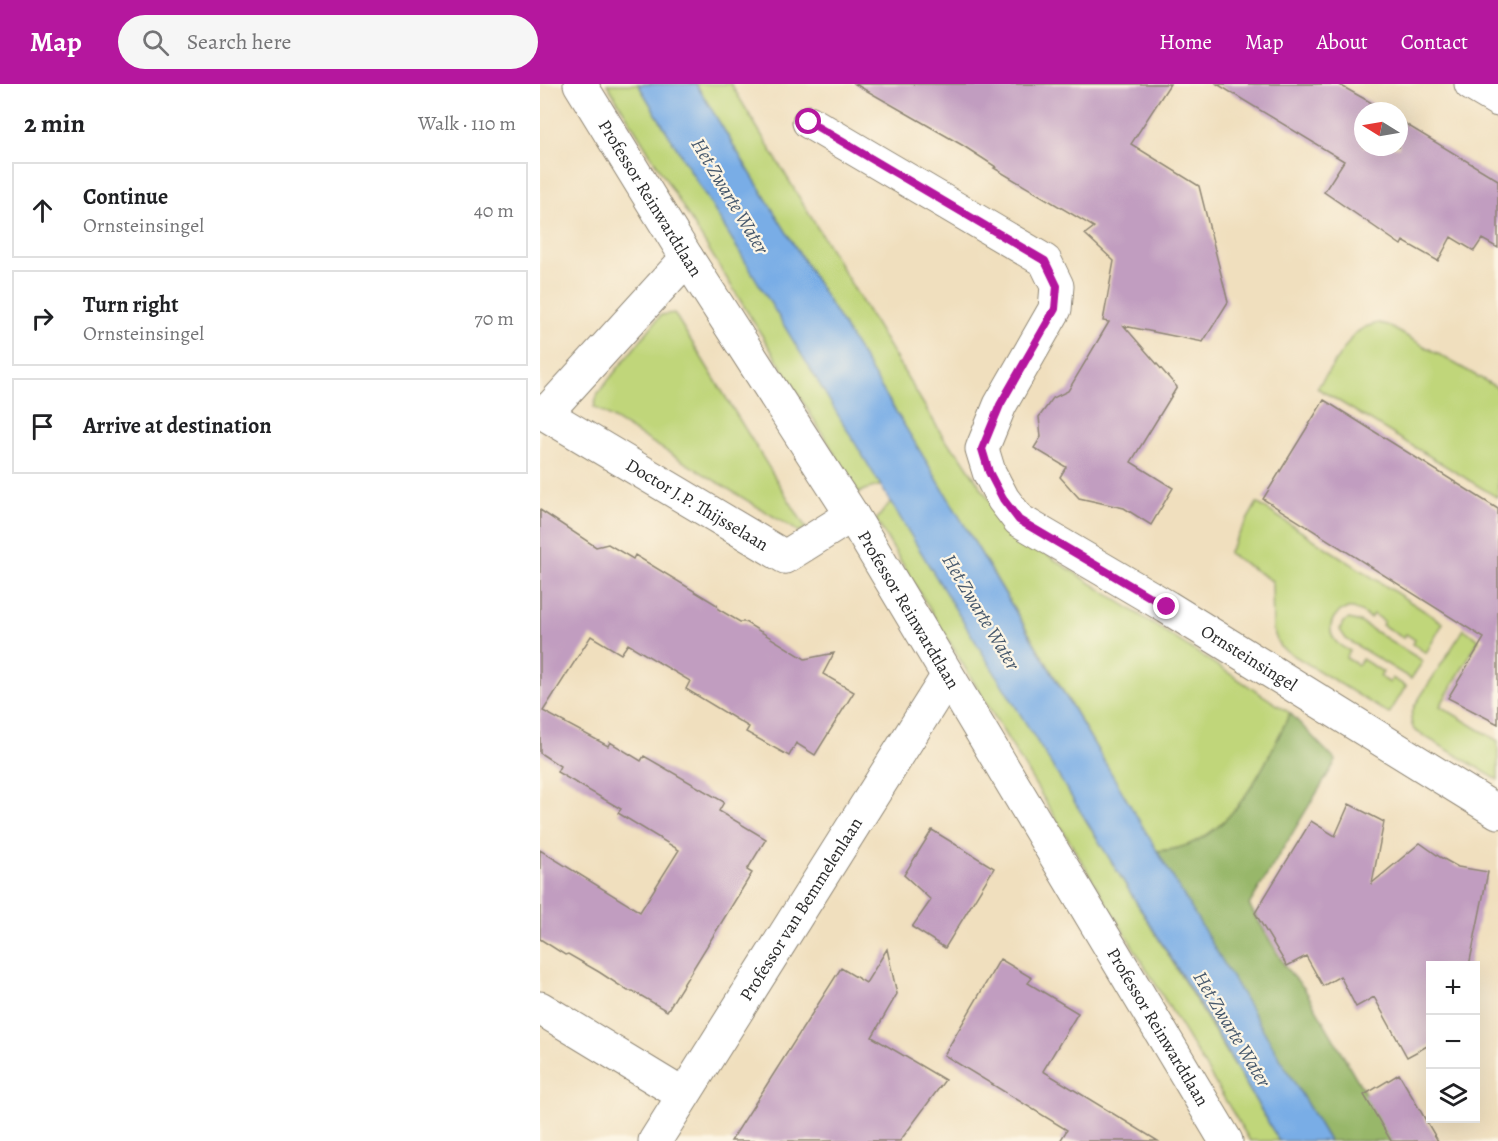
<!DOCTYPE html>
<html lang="en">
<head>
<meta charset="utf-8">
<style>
  body { margin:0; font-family:Alegreya,serif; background:#f6f6f6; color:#202124 }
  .controls { position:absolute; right:18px; bottom:18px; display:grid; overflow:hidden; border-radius:0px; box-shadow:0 6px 24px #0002 }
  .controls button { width:54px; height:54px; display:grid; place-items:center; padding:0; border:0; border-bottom:2px solid #e0e0e0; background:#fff; color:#202124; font:30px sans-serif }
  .compass { position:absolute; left:814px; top:18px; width:54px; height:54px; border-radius:50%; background:#fff; box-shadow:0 6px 24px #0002; rotate:281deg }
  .stop { position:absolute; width:18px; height:18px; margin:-14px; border:4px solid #b5179e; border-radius:50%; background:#fff }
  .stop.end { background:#b5179e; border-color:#fff; box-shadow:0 2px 6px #0008 }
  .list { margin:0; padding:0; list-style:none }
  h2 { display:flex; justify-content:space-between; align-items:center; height:78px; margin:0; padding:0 24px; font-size:26px }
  h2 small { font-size:20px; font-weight:400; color:#757577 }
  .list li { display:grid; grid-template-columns:39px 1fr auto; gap:18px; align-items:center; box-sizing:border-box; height:96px; margin:0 12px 12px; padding:0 12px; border:2px solid #e0e0e0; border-radius:0px }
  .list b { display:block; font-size:22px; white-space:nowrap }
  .list p { margin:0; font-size:20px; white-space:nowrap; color:#757577 }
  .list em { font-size:20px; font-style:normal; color:#757577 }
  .icon { flex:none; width:33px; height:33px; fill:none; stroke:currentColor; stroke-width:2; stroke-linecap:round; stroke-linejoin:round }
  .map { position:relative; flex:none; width:958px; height:1057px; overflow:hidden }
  header { display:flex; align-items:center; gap:36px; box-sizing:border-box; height:84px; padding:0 30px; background:#b5179e; color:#fff }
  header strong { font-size:28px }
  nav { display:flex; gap:33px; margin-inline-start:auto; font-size:21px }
  .search { width:420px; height:54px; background:#f6f6f6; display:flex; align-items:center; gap:15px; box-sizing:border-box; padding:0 21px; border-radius:33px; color:#757577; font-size:22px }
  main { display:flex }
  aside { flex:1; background:#fff }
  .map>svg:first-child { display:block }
  .green { fill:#c0d67a; stroke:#768052; stroke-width:1.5 }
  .forest { fill:#98b76a; stroke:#62714a; stroke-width:1.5 }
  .water { fill:#79ade6; stroke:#526c88; stroke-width:1.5 }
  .building { fill:#c19dc0 }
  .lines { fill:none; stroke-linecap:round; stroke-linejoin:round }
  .minor-casing { stroke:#8e8574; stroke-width:35 }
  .minor { stroke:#fff; stroke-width:33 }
  .route { stroke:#b5179e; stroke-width:8 }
  .labels { text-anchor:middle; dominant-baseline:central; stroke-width:4.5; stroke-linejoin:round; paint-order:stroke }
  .street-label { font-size:18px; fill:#2b2b2b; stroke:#fcf5e5 }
  .water-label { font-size:20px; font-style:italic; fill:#46586c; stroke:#fcf5e5 }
</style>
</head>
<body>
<header>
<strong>Map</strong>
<div class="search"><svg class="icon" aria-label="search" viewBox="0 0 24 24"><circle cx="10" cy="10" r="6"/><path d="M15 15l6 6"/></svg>Search here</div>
<nav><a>Home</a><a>Map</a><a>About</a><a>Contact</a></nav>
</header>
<main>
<aside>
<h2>2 min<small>Walk · 110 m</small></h2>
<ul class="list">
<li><svg class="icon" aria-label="ahead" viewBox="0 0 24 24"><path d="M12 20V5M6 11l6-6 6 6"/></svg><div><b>Continue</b><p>Ornsteinsingel</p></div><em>40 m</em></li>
<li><svg class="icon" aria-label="right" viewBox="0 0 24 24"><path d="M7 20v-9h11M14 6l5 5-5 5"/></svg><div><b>Turn right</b><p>Ornsteinsingel</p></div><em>70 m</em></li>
<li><svg class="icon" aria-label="arrive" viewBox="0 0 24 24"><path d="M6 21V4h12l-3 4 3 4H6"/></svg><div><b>Arrive at destination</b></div></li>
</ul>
</aside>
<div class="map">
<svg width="958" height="1057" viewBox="0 0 958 1057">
  <rect width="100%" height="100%" fill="#fcf5e5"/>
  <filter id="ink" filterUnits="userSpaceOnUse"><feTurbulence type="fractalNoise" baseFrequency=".0167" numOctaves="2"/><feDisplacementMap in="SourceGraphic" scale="12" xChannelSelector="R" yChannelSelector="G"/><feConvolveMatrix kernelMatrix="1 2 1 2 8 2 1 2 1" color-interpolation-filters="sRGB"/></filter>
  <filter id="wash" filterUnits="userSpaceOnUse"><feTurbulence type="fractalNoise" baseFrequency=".008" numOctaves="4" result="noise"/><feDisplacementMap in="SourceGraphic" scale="24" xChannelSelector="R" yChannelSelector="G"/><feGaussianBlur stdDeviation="1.35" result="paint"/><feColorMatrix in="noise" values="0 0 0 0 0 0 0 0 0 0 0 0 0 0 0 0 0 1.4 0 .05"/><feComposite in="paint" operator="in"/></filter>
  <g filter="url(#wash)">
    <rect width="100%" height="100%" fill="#f0dfbe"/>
    <path class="green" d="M67,0h31l244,401 -18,5 -5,3z
      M156,0h35l214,356 16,17 48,73 281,183c-27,56 -61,137 -134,138 -148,-259 -305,-512 -460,-767z
      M134,229l132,215 -7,4 -205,-125 4,-14 63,-78z
      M838,239l9,2 111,63v110l-181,-110 37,-54 11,-7z
      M351,417c128,214 263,424 388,640h-29l-374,-621z
      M717,419l186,120 -17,30 -13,-9 2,-4 -9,-6 -3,4 -21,-13 2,-4 -11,-7 -3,4c-5,-3 -11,-8 -17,-9 -17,-3 -28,17 -19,30 3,6 10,9 16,12l-4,7 12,7 4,-6 21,13 -3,5 10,6 2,-5 14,8 -17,28 -109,-67 -7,-17 -1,-49 -44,-28z
      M809,535l11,3 63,39 -12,18 -65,-40 -6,-9 3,-8z
      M924,545l15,11 -39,66 58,35v39l-84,-50c-5,-10 -3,-15 1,-25z"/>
    <path class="forest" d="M750,629l46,48 -87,144 37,63 18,20 89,153h-64l-173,-290c73,-1 107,-82 134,-138z"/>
    <path class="water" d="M98,0h58l238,390 395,667h-50l-71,-123 -249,-403z"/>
    <g id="blocks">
      <path class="building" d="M315,0h315l-39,60 68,42 29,116 -25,40 -79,-16 53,61 -46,75 42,26 -22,37 -27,-17 -45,-10 -19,-21 6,-10 -32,-19 7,-11 -2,-20 14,-19 15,-7 41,-69 -6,-1 11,-60 -29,-27 9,-7 -100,-59 2,-1 -34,-22z
        M677,0h121l32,18 14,9h-21v36h36v-27l99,60v68l-16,-9 -8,12 -23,-14 -13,24 -35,-20 -2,4 -77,-53 20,-31z
        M784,316l174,109v215l-50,-26 36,-60 -221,-139z
        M0,426l56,37 12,-3 25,15 2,-4 82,50 1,4 22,13h5l60,37 29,-6 -11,21 31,18 -39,63 -19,-12 -7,13 -43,-24 3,-5 -63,-38 4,-8 -62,-37 -7,10 -30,-18 -48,75 65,35 2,-4 31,19 3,-5 80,46 -5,9 47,28 -19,31 5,3 -85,138 -34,-20h-5l-29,-19 -31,-18 -3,1 -25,-16v-89l100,62 39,-62 -61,-37 3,-4 -64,-37 3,-6 -20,-13z
        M809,720l35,18 -12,61 48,-40 20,14 18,10 30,5 -19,94h-38v78l-24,13 -33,-60 -18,10 -16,-31 -17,10 -17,-30 -19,10 -32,-53 56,-92 24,15z
        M392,746l62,38 -49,80 -33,-21 19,-27 -27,-25z
        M347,865l10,45 -25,43 73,43 -45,61h-169l110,-173 25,15z
        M460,875l32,19 -4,5 50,30 -35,58 115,70h-98l7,-11 -123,-75z
        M859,990l39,67h-47l-27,-46z"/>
    </g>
  </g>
  <g filter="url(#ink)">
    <use href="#blocks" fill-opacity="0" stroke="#8e8574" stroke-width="1.5"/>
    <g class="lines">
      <g class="minor-casing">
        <g id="minor">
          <path id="s1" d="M40,0l107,174 165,257 374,626"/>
          <path d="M931,0l27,16"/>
          <path id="s2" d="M269,38l236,139 12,25 -2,23 -55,96 -18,44 7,23 14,27 16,21 148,87 331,205"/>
          <path id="s3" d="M0,327l245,146 67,-42"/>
          <path d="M5,330l142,-156"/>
          <path d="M0,924l143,87"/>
          <path id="s4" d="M115,1057l292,-464"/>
        </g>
      </g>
      <use href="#minor" class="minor"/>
    </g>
  </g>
  <g class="lines" filter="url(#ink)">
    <path class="route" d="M269,38l236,139 12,25 -2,23 -55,96 -18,44 7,23 14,27 16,21 148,87"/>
  </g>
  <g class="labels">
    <g class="street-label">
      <text stroke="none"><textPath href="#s1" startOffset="134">Professor Reinwardtlaan</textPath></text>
      <text stroke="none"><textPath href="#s3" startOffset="183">Doctor J.P. Thijsselaan</textPath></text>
      <text stroke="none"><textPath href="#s1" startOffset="620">Professor Reinwardtlaan</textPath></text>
      <text stroke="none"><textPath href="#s2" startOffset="832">Ornsteinsingel</textPath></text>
      <text stroke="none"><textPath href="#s4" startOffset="274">Professor van Bemmelenlaan</textPath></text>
      <text stroke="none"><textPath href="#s1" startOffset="1106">Professor Reinwardtlaan</textPath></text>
    </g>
    <g class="water-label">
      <text transform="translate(190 112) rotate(59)">Het Zwarte Water</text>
      <text transform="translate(441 528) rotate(59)">Het Zwarte Water</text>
      <text transform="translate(692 945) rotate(59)">Het Zwarte Water</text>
    </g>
  </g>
</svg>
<div class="controls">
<button>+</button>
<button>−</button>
<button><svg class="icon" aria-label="layers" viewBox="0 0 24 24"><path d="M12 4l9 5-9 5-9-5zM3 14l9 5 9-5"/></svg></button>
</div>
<svg class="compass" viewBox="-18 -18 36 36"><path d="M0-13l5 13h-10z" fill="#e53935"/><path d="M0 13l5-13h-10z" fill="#757577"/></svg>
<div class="stop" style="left:269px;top:38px"></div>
<div class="stop end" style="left:627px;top:523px"></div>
</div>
</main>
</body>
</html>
